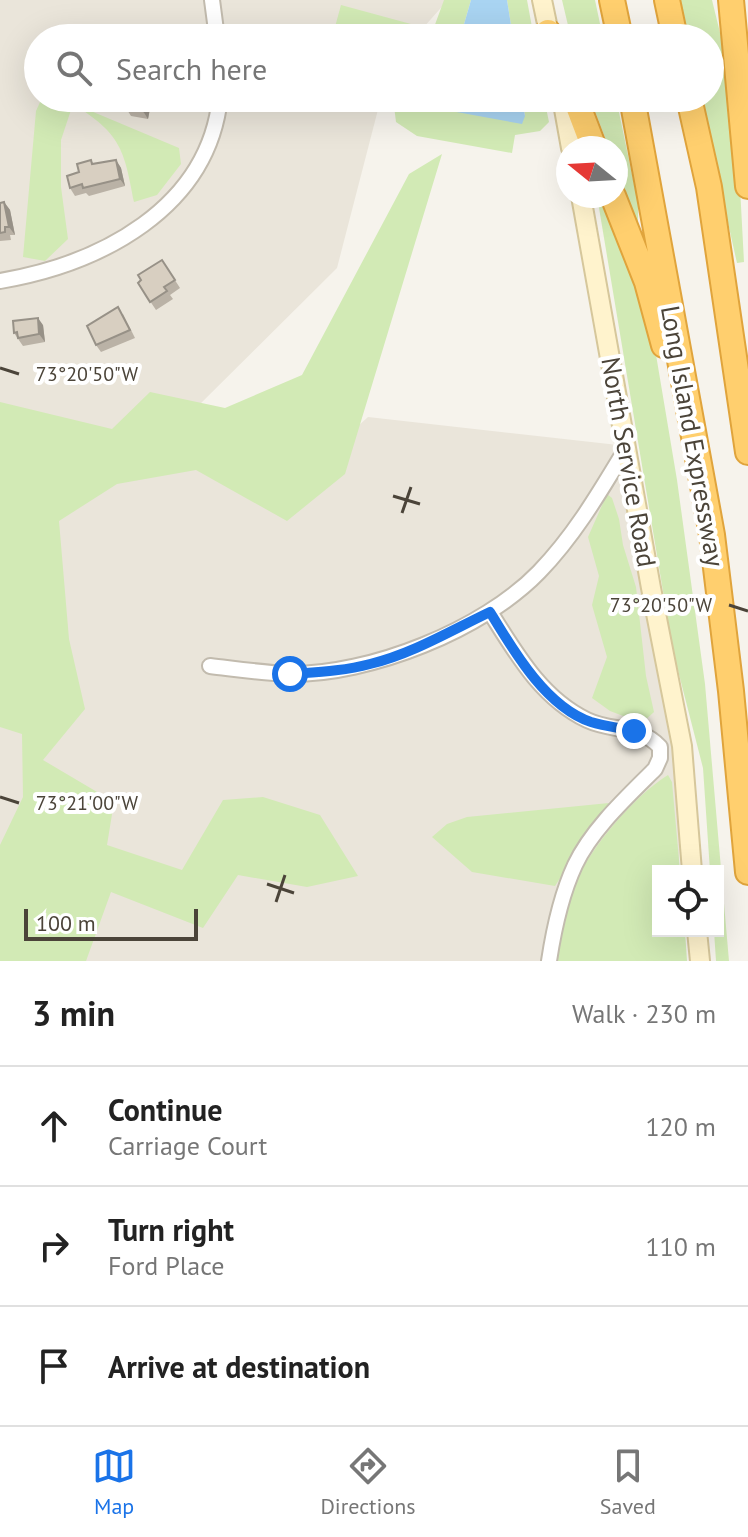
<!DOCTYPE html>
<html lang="en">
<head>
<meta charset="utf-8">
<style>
  body { margin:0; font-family:"PT Sans",sans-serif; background:#f6f6f6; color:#222 }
  .controls { position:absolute; right:24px; bottom:24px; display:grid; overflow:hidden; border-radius:0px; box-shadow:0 8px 32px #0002 }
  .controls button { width:72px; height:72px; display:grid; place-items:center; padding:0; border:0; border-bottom:2px solid #e0e0e0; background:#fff; color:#222; font:40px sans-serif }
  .compass { position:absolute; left:556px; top:136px; width:72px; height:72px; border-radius:50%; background:#fff; box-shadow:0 8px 32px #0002; rotate:288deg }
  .scale { position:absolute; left:24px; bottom:20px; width:174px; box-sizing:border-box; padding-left:8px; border:4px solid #4b4439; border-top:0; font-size:22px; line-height:28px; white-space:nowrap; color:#4b4439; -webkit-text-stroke:6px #fff; paint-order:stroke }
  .stop { position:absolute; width:24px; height:24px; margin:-18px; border:6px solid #1a73e8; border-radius:50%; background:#fff }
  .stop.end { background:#1a73e8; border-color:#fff; box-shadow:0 2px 8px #0008 }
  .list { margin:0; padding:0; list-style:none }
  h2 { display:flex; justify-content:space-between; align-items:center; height:104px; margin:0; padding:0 32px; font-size:34px }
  h2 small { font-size:26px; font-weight:400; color:#767676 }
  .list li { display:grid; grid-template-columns:52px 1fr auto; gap:24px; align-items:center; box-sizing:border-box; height:120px; padding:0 32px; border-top:2px solid #e0e0e0 }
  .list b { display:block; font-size:30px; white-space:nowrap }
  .list p { margin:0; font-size:26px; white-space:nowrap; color:#767676 }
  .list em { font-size:26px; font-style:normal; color:#767676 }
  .icon { flex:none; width:44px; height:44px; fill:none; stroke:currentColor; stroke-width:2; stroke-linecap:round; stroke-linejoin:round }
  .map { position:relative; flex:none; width:748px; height:961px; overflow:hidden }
  .search { position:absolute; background:#fff; box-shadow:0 8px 32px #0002; left:24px; right:24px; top:24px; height:88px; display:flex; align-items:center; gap:20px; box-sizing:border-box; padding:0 28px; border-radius:44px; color:#767676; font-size:30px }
  .sheet { height:464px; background:#fff }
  nav { display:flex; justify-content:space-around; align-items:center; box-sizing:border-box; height:112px; border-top:2px solid #e0e0e0; background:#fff; font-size:22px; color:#767676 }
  nav a { display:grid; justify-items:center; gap:4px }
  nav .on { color:#1a73e8 }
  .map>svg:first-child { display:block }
  .residential { fill:#eae5da }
  .green { fill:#d2eab5 }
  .water { fill:#a9d4f2 }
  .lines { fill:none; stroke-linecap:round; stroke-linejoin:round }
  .street-casing { stroke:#c2bbae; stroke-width:18 }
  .secondary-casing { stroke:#d6c79b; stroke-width:22 }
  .highway-casing { stroke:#e0a43c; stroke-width:28 }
  .street { stroke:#fff; stroke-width:14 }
  .secondary { stroke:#fff3cd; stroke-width:18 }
  .highway { stroke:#ffcf6e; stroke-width:24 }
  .wall { fill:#bab2a6 }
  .shaded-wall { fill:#979187 }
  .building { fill:#d8cfc1; stroke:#979187; stroke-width:2 }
  .route { stroke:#1a73e8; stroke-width:10 }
  .ticks { fill:none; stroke:#4b4439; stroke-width:3 }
  .labels { text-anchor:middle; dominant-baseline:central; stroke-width:8; stroke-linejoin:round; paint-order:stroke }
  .street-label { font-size:26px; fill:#4b4439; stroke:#fff }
  .ticks-label { font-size:20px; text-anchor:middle; fill:#4b4439; stroke:#fff; stroke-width:8; stroke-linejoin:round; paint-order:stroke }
</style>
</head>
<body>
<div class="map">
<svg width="748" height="961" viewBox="0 0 748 961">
  <rect width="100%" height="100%" fill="#f6f3ec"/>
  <path class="residential" d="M0,0h448l-34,38h-376v60h343l-44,170 -146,145 91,82 86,-78 259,29 55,300 -3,125h-21v60l19,30h-677z"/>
  <path class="green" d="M444,0h27l-11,38h-128l9,-33 92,25z
    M507,0h20l7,38h-21z
    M562,0h33l8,38h-32z
    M678,0h34l12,49 4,66 12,72 4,75 -7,1 -37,-165h10v-60h-23z
    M47,98h13l119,50 2,16 -24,31 -23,7c-10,-53 -13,-68 -61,-98l-12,36v47l7,52 -23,22 -22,-4 13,-146 5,-11z
    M393,98h50l-1,5 83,13 -3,-18h22l5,24 -9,9 -25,4 -3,18 -95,-17 -21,-14z
    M590,98h26l22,105v21l-22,-56v-20h-7z
    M442,154l-97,320 -58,47 -91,-51 -79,14 -58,37 10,118 16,70 -42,51 71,42 -7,43 75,25 41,-70 40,-3 57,18 38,61 -51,11 -69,-12 -35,53 -92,-36 -25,69h-86v-116l23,-48 -1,-63 -22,-7v-325l112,27 38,-37 75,16 77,-33 107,-201z
    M597,196h11l41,117 28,167 28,204 24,277h-13l-2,-30h4v-60h-8l-7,-103 -30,-117z
    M607,494l5,4 7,21 4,26 13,42 10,89 8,36 -12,11 -32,-12 -18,-13 15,-41 -15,-52 7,-29 -11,-39z
    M668,775l4,7 8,89h-22v60h27l2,30h-133c5,-22 11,-58 21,-78 17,-37 59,-87 93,-108z
    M609,803l-54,83 -83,-14 -40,-35 15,-13 20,-7z"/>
  <path class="water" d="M471,0h36l6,38h-53z
    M443,98h79l3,18 -3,8 -71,-13 -10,-8z"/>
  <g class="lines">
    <g class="street-casing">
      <path id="street" d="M212,0l5,38
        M0,281c100,-17 208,-72 220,-183
        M490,612c26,41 51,86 97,108 25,12 53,5 73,27v11l-5,11c-28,28 -63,60 -80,96 -14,30 -21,63 -26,96
        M210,666c26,3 53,7 79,8 81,1 194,-44 250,-102 36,-37 62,-82 88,-125"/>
    </g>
    <g class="secondary-casing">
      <path id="secondary" d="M542,0l8,38
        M562,98l9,50
        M581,196l70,392 31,158 10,125
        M697,931l3,30"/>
    </g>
    <g class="highway-casing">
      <path id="highway" d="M612,0l8,38
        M667,0l8,38
        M731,0l17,186
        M548,32l3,6
        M575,98l19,50
        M632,98l80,437 19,156 17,181
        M689,98l20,89 39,265
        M613,196l34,86 17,63"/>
    </g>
    <use href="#street" class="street"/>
    <use href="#secondary" class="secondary"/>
    <use href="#highway" class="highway"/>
  </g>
  <path class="wall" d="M127,98h25l-4,21 -17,-3 -5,-8z
    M91,160l2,4 23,-4 5,8 4,18 -36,10 -3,-3 -11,3 -5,-8 9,-16z
    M4,202l6,8 5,25h-5l1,5 -11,1v-38z
    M162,260l18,28 -10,7 3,4 -17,11 -18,-27z
    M123,314l12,24 -34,14 -5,-7z
    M43,325l2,17 -22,4 -9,-13z"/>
  <path class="shaded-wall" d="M145,98h7l-4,21 -5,-8z
    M116,160l5,8 4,18 -5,-7z
    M4,202l6,8 5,25 -6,-8z
    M38,318l5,7 2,17 -6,-8z"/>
  <path class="building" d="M127,98h18l-2,13 -17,-3z
    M91,160l1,4 24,-4 4,19 -37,9 -1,-4 -12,4 -3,-12 12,-4 -2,-8z
    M4,202l5,25h-4v5l-5,1v-30z
    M162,260l13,20 -11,7 3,4 -17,11 -12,-19 3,-3 -3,-5z
    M118,307l12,23 -34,15 -9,-19z
    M38,318l1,16 -21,4 -1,-6 -3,1 -1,-12z"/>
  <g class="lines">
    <path class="route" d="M290,674c27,-2 54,-3 80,-10 42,-10 82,-34 120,-52 23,38 56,95 101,110 13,4 29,6 43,9"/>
  </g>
  <path class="ticks" d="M0,368l19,6M393,496l27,8M402,513l9,-26M729,605l19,6M0,797l19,6M267,884l27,9M276,902l9,-27"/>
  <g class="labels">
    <g class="street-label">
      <text transform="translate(693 436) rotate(80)">Long Island Expressway</text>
      <text transform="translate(629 462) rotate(80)">North Service Road</text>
    </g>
  </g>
  <g class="ticks-label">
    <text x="87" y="381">73°20'50"W</text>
    <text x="661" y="612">73°20'50"W</text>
    <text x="87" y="810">73°21'00"W</text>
  </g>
</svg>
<div class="controls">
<button><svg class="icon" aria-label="locate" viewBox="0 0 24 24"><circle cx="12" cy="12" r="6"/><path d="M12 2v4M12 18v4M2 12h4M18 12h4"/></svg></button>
</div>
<svg class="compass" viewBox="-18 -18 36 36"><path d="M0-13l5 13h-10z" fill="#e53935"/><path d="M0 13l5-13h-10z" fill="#767676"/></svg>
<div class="scale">100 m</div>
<div class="stop" style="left:290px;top:674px"></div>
<div class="stop end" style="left:634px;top:731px"></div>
<div class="search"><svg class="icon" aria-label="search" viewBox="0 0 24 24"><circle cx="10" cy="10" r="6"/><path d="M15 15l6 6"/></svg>Search here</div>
</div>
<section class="sheet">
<h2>3 min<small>Walk · 230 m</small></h2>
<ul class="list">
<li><svg class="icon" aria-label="ahead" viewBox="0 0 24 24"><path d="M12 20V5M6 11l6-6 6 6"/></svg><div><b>Continue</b><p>Carriage Court</p></div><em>120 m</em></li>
<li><svg class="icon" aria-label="right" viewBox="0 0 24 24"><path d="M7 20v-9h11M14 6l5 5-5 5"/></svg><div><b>Turn right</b><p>Ford Place</p></div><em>110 m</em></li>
<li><svg class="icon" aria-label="arrive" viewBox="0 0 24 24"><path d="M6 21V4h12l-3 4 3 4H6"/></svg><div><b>Arrive at destination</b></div></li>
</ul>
</section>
<nav>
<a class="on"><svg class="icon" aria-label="map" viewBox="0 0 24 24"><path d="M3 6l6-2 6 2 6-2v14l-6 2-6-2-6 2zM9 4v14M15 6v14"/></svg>Map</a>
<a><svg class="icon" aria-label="directions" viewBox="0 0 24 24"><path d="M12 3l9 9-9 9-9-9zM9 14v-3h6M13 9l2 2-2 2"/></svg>Directions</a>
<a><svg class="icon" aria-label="saved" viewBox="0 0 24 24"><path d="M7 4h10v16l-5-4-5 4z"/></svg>Saved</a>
</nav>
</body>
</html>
